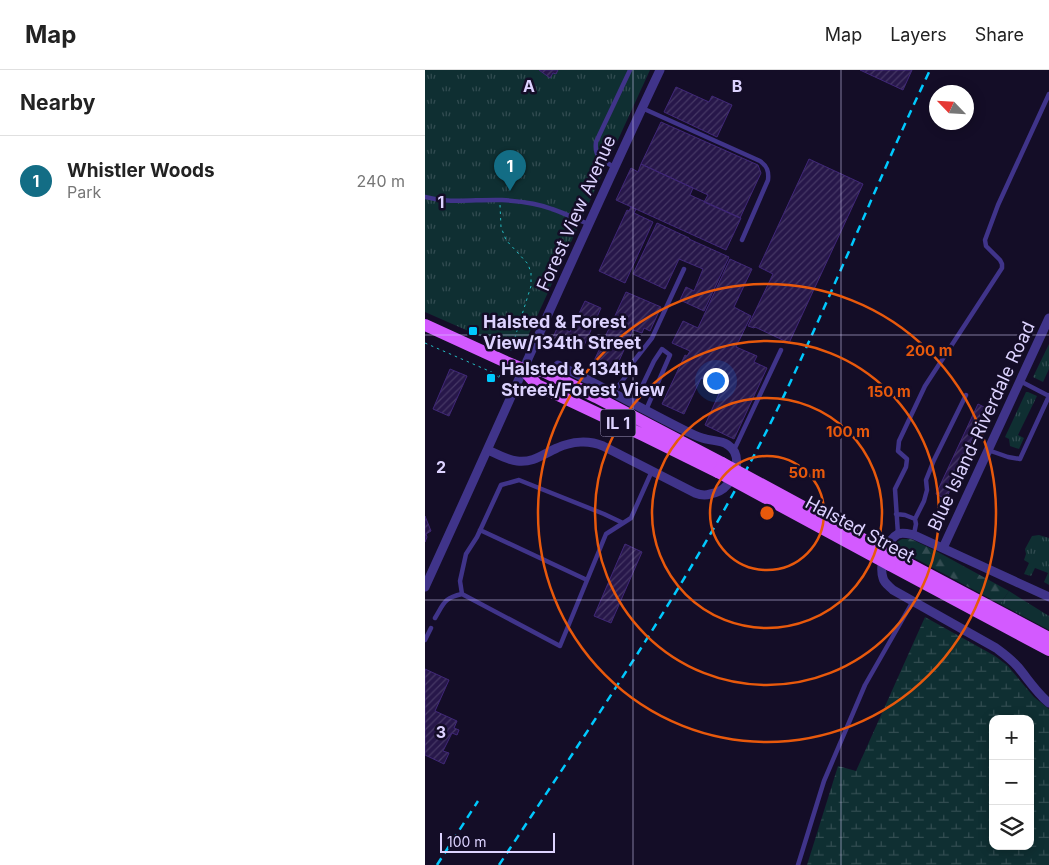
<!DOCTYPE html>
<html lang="en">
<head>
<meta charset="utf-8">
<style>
  body { margin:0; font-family:Inter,sans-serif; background:#f6f6f6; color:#222 }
  .controls { position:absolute; right:15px; bottom:15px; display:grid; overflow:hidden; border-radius:10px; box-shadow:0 2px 12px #0003 }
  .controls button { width:45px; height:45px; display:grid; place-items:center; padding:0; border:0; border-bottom:1px solid #e0e0e0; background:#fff; color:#222; font:25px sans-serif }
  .compass { position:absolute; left:504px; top:15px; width:45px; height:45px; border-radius:50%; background:#fff; box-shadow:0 2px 12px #0003; rotate:295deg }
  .scale { position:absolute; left:15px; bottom:12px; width:115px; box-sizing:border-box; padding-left:5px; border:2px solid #ddd3ff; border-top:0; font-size:14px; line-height:18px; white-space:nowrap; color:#ddd3ff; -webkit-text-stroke:4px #140d27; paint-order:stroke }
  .you { position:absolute; left:290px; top:310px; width:18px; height:18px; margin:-12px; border:4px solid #fff; border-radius:50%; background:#1a73e8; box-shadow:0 0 0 8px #1a73e833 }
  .badge { display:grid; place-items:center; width:32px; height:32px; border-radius:50%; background:#136d85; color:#fff; font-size:16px; font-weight:700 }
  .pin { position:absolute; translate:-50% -41px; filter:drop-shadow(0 1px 2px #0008) }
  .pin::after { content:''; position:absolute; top:26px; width:18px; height:15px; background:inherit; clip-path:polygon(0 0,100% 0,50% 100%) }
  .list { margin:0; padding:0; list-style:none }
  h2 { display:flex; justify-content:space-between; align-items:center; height:65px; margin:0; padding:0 20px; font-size:21px }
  h2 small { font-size:16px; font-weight:400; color:#767676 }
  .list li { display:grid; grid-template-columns:32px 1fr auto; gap:15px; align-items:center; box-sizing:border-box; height:90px; padding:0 20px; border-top:1px solid #e0e0e0 }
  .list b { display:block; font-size:19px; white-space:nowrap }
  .list p { margin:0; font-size:16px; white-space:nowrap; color:#767676 }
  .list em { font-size:16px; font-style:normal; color:#767676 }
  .icon { flex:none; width:28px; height:28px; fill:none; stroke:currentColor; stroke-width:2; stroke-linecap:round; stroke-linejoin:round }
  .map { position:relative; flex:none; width:624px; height:795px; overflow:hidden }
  header { display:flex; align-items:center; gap:30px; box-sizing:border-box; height:70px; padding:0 25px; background:#fff; border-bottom:1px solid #e0e0e0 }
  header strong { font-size:24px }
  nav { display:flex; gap:28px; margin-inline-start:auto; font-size:18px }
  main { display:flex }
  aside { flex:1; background:#fff }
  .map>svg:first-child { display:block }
  .grass { fill:url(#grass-tufts) }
  .forest { fill:url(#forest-firs) }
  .wetland { fill:url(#wetland-marsh); fill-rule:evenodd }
  .building { fill:url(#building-hatch); stroke:#402778 }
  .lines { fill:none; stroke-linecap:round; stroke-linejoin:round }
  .path { stroke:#24bbc2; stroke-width:1; stroke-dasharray:2.5 4; stroke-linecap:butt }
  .lane { stroke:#40348a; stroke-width:4.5 }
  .street { stroke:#40348a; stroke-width:9 }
  .primary { stroke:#d35aff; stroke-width:12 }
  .rail { stroke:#00c9fe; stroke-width:2.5; stroke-dasharray:8 6; stroke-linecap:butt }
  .primary-bridge { stroke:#d35aff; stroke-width:12 }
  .grid { fill:none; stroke:#ddd3ff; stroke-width:1; stroke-opacity:0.55 }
  .ring { fill:none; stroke:#e8590c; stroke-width:2.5 }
  .poi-dot { fill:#00c9fe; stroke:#140d27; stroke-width:2 }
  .labels { text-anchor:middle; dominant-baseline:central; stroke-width:5; stroke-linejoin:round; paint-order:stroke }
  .shield { fill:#140d27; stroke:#a198be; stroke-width:1 }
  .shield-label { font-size:16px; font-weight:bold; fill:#ddd3ff }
  .street-label { font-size:18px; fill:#ddd3ff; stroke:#140d27 }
  .poi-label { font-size:18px; font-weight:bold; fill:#ddd3ff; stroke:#140d27; text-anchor:start }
  .grid-label { font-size:16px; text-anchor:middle; font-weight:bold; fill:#ddd3ff; stroke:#140d27; stroke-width:5; stroke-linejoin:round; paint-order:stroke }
  .centre { fill:#e8590c; stroke:#140d27; stroke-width:2.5 }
  .ring-label { font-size:15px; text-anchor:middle; font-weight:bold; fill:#e8590c; stroke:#140d27; stroke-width:5; stroke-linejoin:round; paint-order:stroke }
</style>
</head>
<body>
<header>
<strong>Map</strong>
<nav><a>Map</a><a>Layers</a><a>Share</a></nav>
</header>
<main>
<aside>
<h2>Nearby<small></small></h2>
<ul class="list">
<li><span class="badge">1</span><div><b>Whistler Woods</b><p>Park</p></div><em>240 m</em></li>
</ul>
</aside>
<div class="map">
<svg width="624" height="795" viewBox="0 0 624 795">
  <defs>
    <pattern id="grass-tufts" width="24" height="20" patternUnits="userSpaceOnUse" patternTransform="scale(1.25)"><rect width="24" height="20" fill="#0f2f32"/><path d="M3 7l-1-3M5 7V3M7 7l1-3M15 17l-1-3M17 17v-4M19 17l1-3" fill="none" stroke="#324c51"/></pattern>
    <pattern id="forest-firs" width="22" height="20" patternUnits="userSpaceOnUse" patternTransform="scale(1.25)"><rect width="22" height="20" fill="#0f2f32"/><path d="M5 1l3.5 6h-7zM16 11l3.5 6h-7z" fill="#324c51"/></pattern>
    <pattern id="wetland-marsh" width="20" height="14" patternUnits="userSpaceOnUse" patternTransform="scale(1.25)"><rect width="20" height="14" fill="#0f2f32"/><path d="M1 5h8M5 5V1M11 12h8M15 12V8" fill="none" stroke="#324c51"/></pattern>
    <pattern id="building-hatch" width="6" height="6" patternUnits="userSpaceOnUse" patternTransform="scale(1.25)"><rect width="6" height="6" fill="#27174a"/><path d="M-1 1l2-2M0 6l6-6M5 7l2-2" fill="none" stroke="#463865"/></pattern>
  </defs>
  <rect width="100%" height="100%" fill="#140d27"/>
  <path class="grass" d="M0,0h225l-122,266c-5,9 -10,12 -21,12l-82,-36z
    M624,274v25l-6,13 -10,-5z
    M601,322h2l9,4 -19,39 6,3 -5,11 -9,-3 -1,-7 -4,-2z
    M614,465l10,3v47l-5,-3 4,-9 -13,-5 -4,8 -7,-2 5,-11 -5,-3 2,-6 -1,-5 7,-13z
    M584,521l40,25v14l-49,-26z"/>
  <path class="forest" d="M477,469h9l25,12 73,40 -9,13 -106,-57 3,-5z"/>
  <path class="wetland" d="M500,547l70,39 12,9 27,32 15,12v156h-242l31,-99 18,5zM568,649h37v127h-37z"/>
  <path class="building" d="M114,0h19l-2,4 -3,-1 -3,5z
    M435,0h52l-9,20z
    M251,17l33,15 3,-6 20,9 -15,32 -53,-25z
    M236,52l97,43 3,8 -21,45 -36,-16 4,-7 -67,-31z
    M384,89l54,25 -74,159 -34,-16 -1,1 -6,-2 25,-52 -14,-7z
    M216,94l52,24 -3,7 51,23 -15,32 -110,-50 15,-32 7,4z
    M206,137l5,2 -2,4 19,9 -28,61 -26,-12 28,-61 2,1z
    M232,153l32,15v1l40,18 -25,54 -24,-11 6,-13 8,4 9,-22 -24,-10 -14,30 -32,-15z
    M305,189l22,10 -18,38 17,9 -15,31 21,9 -3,6 13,6 -33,71 -29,-14 17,-38 -21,-9 -17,36 -22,-10 23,-49 2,1 3,-5 -18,-8 11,-22 15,7z
    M201,222l35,15 -11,24 -6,-3 -2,5 -9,-3 -19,42 -21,-9z
    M160,231l16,7 -19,42 -16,-7 -3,5 -12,-6 7,-16 12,6z
    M25,299l17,7 -18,40 -16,-7z
    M553,334l8,4 -30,66 1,1 -11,24 -10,-5z
    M0,446l6,15 -5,3 1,3 -2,5z
    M200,474l17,8 -31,71 -17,-7z
    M0,599l24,11 -14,31 22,10 -3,7 5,2 -2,5 -5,-2 -9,18 6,2 -5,11 -19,-9z"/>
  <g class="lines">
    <path class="path" d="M75,135l1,22 5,13 22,24 3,9v13l-21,67
      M0,273l71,31 2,5 4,-9"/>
    <path class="lane" d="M217,38l118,53c7,5 9,10 8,19l-26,60
      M189,97c-12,-7 -20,-9 -18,-25l34,-72
      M0,127c26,7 51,2 77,3 16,1 35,3 50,9 12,4 24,10 36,15
      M595,311l29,15v-1
      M188,323l13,-17 8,-15 18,-23 32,-69
      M209,333l20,-42 8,-12 8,6 -24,55
      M309,380l47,-100
      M563,380l20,7 12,2 29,-63
      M471,444l9,1 10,4 9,-18 3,-11 -1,-10 8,-20 32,-65
      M198,453l-19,-9 -85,-34 -18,5 -24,52 -11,17 -6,27 2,13 98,52 46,-112 25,-16 21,-47
      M55,460l107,50
      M473,464l-3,-45 11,-22 1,-8 -9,-8 1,-10 26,-55 77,-118v-4l-2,-4 -14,-14 -1,-6 13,-35 51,-111
      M489,464l2,-10 -1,-5
      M10,548c9,-15 9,-20 27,-24
      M0,570l6,-12
      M373,795l26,-84 41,-96 48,-84"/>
    <path class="street" d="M63,380c9,4 19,10 29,11 17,2 26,-7 40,-13 15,-7 32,-8 46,-2l92,47c5,2 10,3 15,1 6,-1 13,-4 17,-9 10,-10 15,-31 1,-40 -7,-5 -15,-4 -22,-6 -6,-1 -12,-4 -18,-7 -44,-22 -86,-46 -130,-67
      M518,478l106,-230
      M0,517c79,-172 154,-346 235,-517
      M624,527l-135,-62c-5,-1 -11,-3 -16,-1 -12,6 -19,32 -15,44 1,5 6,8 10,12l103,58c8,6 15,11 22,19 10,12 18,25 31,36"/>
    <path class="primary" d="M0,255l81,37 17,7 20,2 53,26 126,66
      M98,299l14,16 106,50 75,37
      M469,486l155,82
      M465,495l159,85"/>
    <path class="rail" d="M12,795l41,-64
      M74,795c87,-132 176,-262 251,-402 37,-69 68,-142 100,-214 26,-60 52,-120 80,-179"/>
    <path class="primary-bridge" d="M297,393l172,93
      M293,402l172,93"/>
  </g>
  <path class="grid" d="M208,0v795M416,0v795M0,265h624M0,530h624"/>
  <g class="ring">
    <circle cx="342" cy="443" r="57"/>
    <circle cx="342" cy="443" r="115"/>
    <circle cx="342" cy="443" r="172"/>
    <circle cx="342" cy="443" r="229"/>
  </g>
  <g class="poi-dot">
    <rect x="43" y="256" width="10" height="10" rx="2.5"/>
    <rect x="61" y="303" width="10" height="10" rx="2.5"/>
  </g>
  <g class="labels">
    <rect class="shield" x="175.5" y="339.5" width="35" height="27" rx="4"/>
    <g class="shield-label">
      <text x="193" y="353">IL 1</text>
    </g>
    <g class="street-label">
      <text transform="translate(151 143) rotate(-66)">Forest View Avenue</text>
      <text transform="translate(556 356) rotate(-65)">Blue Island-Riverdale Road</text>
      <text transform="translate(435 459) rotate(28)">Halsted Street</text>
    </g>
    <g class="poi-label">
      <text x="58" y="251">Halsted &amp; Forest<tspan x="58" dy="21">View/134th Street</tspan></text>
      <text x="76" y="298">Halsted &amp; 134th<tspan x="76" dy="21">Street/Forest View</tspan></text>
    </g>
  </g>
  <g class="grid-label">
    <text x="104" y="22">A</text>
    <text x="312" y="22">B</text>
    <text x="16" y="138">1</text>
    <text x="16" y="403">2</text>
    <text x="16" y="668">3</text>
  </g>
  <circle cx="342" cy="443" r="8" class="centre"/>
  <g class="ring-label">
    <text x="504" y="286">200 m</text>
    <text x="464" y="327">150 m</text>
    <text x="423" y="367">100 m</text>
    <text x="382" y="408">50 m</text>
  </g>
</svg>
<div class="controls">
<button>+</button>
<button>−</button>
<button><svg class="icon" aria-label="layers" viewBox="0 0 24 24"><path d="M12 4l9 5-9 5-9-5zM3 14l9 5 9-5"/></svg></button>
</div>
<svg class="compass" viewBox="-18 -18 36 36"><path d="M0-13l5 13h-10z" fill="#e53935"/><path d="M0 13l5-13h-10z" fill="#767676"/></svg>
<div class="scale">100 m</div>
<div class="you"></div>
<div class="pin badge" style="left:85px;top:121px">1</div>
</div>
</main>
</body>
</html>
